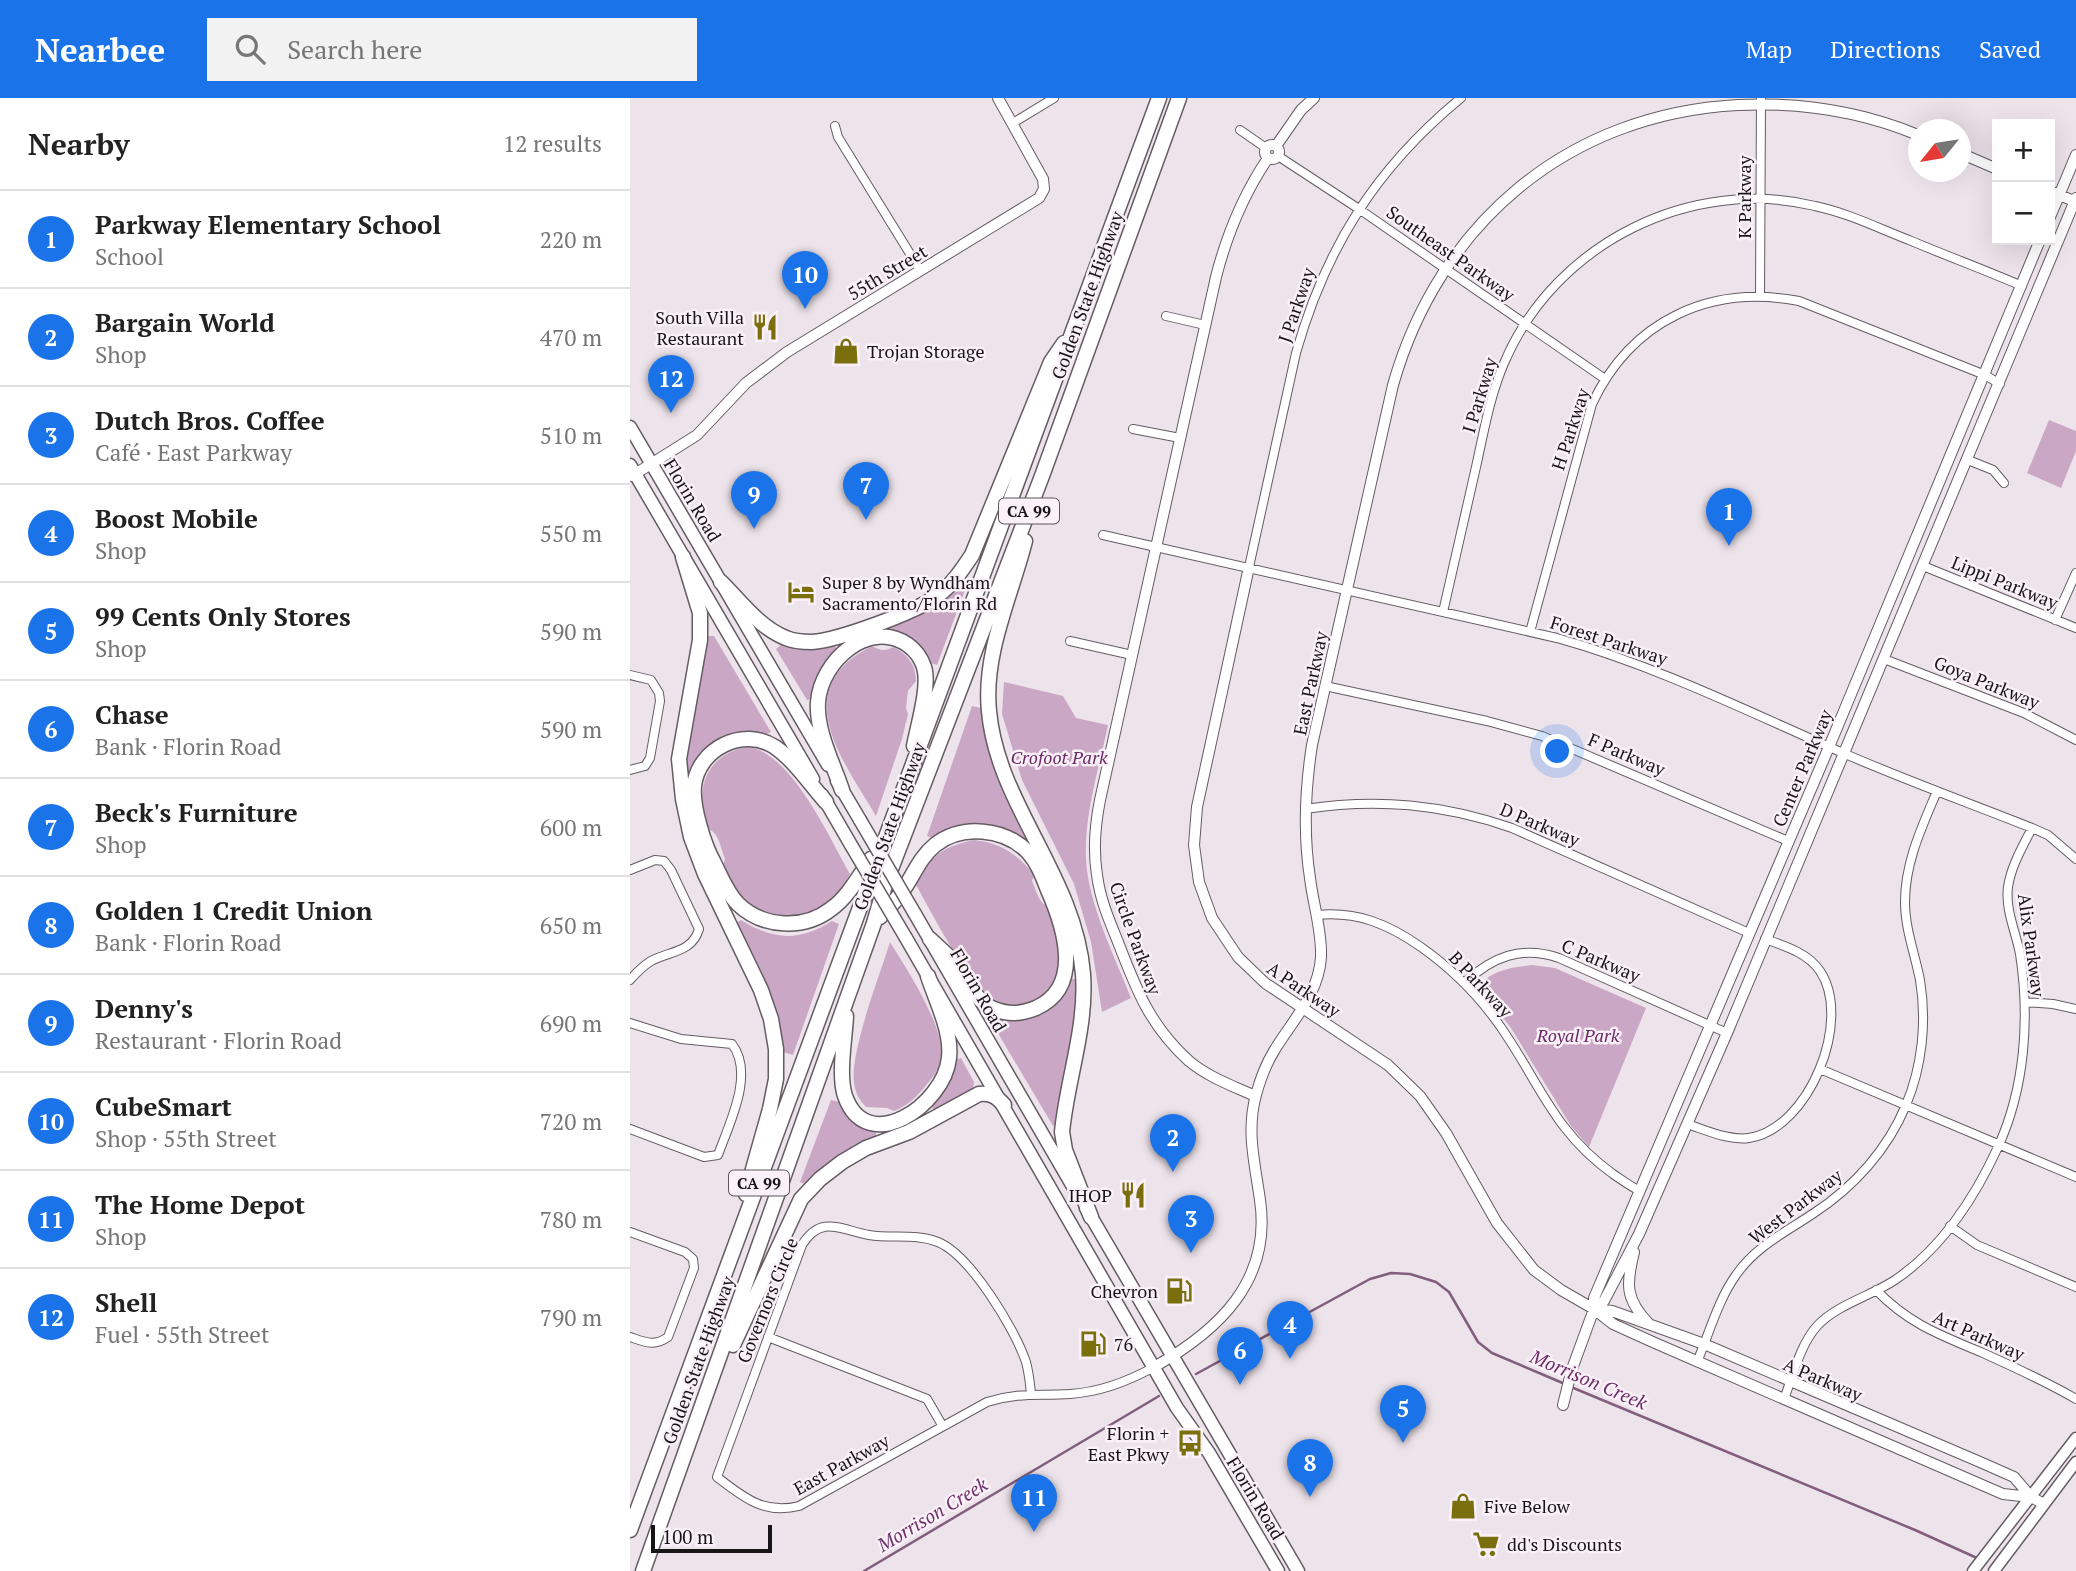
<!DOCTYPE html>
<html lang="en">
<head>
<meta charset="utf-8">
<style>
  body { margin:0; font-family:"PT Serif",serif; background:#f2f2f2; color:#222 }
  .controls { position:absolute; right:21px; top:21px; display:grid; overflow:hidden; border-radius:0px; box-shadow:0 7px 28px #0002 }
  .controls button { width:63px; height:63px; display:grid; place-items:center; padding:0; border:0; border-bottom:2px solid #e0e0e0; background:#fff; color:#222; font:35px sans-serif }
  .compass { position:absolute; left:1278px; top:21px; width:63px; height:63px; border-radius:50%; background:#fff; box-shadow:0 7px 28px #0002; rotate:240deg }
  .scale { position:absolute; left:21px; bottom:18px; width:121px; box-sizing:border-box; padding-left:7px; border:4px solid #181517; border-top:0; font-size:19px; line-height:24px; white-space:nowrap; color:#181517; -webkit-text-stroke:5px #faf0f8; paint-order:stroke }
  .you { position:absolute; left:928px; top:654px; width:24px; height:24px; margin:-18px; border:5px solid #fff; border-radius:50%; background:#1a73e8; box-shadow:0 0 0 10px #1a73e833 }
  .badge { display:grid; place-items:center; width:46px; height:46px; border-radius:50%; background:#1a73e8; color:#fff; font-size:23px; font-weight:700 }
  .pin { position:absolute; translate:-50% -58px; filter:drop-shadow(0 2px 4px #0008) }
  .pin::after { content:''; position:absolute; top:37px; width:24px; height:21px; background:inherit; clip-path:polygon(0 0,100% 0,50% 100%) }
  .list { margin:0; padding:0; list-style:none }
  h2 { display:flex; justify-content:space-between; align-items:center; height:91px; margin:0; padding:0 28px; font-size:30px }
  h2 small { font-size:23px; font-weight:400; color:#767676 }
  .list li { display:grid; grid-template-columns:46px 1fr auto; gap:21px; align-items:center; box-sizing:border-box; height:98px; padding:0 28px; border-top:2px solid #e0e0e0 }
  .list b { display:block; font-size:26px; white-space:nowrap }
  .list p { margin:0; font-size:23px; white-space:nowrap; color:#767676 }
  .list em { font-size:23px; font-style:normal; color:#767676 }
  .icon { flex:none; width:38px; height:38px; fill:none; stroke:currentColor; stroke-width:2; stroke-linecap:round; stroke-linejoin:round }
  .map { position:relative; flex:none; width:1446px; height:1473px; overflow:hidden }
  header { display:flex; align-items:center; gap:42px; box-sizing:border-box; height:98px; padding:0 35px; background:#1a73e8; color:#fff }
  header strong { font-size:33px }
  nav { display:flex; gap:38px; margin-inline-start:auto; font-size:24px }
  .search { width:490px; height:63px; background:#f2f2f2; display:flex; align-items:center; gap:18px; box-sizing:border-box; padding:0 24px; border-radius:0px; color:#767676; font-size:26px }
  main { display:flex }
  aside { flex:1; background:#fff }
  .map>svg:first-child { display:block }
  .green { fill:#cba7c6 }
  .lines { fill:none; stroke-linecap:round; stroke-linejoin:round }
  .stream { stroke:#825d7d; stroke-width:2.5 }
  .minor-casing { stroke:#655c63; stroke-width:10 }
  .tertiary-casing { stroke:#655c63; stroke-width:12 }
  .secondary-casing { stroke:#655c63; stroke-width:13 }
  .primary-casing { stroke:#655c63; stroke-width:15 }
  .motorway-casing { stroke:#655c63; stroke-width:17 }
  .minor { stroke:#fff; stroke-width:8 }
  .tertiary { stroke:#fff; stroke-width:10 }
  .secondary { stroke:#fff; stroke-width:10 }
  .primary { stroke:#fff; stroke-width:12 }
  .motorway { stroke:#fff; stroke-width:14 }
  .primary-bridge-casing { stroke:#655c63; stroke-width:15; stroke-linecap:butt }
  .primary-bridge { stroke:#fff; stroke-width:12 }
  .labels { text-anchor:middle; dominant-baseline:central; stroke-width:5; stroke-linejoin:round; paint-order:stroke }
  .shield { fill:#faf0f8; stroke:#5c575a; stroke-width:2 }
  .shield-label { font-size:16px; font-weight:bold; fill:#181517 }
  .street-label { font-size:18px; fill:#181517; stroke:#faf0f8 }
  .poi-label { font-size:18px; fill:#181517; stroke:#faf0f8; text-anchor:start }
  .park-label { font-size:18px; font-style:italic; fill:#6a2a65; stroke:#faf0f8 }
  .water-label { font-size:19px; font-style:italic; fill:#6f2f6a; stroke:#faf0f8 }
</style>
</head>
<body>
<header>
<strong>Nearbee</strong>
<div class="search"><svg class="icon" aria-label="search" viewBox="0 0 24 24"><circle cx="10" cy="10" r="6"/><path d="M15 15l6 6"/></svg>Search here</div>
<nav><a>Map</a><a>Directions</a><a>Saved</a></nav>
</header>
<main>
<aside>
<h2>Nearby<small>12 results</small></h2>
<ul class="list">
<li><span class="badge">1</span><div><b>Parkway Elementary School</b><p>School</p></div><em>220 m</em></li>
<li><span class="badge">2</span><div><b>Bargain World</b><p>Shop</p></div><em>470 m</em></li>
<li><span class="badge">3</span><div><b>Dutch Bros. Coffee</b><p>Café · East Parkway</p></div><em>510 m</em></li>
<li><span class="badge">4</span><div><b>Boost Mobile</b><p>Shop</p></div><em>550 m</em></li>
<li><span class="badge">5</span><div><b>99 Cents Only Stores</b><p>Shop</p></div><em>590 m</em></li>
<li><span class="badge">6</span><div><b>Chase</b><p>Bank · Florin Road</p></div><em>590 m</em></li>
<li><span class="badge">7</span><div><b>Beck's Furniture</b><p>Shop</p></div><em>600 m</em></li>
<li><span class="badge">8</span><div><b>Golden 1 Credit Union</b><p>Bank · Florin Road</p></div><em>650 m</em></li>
<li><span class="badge">9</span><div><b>Denny's</b><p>Restaurant · Florin Road</p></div><em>690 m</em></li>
<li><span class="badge">10</span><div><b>CubeSmart</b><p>Shop · 55th Street</p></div><em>720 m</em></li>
<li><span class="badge">11</span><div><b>The Home Depot</b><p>Shop</p></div><em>780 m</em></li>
<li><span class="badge">12</span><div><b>Shell</b><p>Fuel · 55th Street</p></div><em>790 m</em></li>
</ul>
</aside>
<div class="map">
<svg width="1446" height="1473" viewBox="0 0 1446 1473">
  <rect width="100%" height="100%" fill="#ede3eb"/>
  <path class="green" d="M1419,322l27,11v20l-15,37 -34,-15z
    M326,489l9,3 -28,75 -9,-3 -37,-29v-9z
    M77,538h7l57,96 -6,3 -17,-2 -54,40 -7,-1 -1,-18z
    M152,546l22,5 30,-4 3,5 -23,48 -7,2 -31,-51z
    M242,548c7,4 13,6 21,1 15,7 23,18 23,34l-8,10 -2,17 2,6 -6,25 -26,77c-33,-56 -90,-127 -4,-170z
    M374,584l59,14 13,22 32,7c-9,44 -24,89 -22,134 2,45 29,98 45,139l-29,14 -11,-70 -17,-58 -52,-104 -20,-66z
    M342,608l9,2c6,53 23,82 47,129l-5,2c-30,-16 -61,-22 -91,-1l-5,-2z
    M117,649c43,3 83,92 103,127l-10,18 -23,21 -37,6 -21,-6 -11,-8 -12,-12 -14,-26 3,-8c-3,-7 -5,-19 -10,-25 -6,-7 -4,0 -7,-8 -15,-37 -1,-72 39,-79z
    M344,742c28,3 43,14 60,35l-2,6c3,6 5,15 9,20 4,6 4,1 7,7 17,28 18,75 -13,92 -13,8 -28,7 -41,-1 -29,-19 -61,-84 -79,-116 15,-27 29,-37 59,-43z
    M111,822c32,20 58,22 91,1l7,3 -46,131 -10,-3c-4,-47 -27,-87 -47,-129z
    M260,844c16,26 54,83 51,113 -1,12 -6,20 -14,29 -9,12 -20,22 -33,27l-7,-3 -21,-1c-7,-7 -11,-15 -12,-25 -4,-31 26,-107 36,-140z
    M902,867l23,3 91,40 -57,139 -18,-21 -60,-98 -32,-41c11,-17 34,-20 53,-22z
    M439,881h7l-2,40 -15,103 -6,4 -61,-103 7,-7 13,2z
    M331,960l13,24 -1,7 -38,22 -3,-4 17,-25 6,-22z
    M201,1002l9,2 15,19 21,9v7l-40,20 -29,28 -7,-3z"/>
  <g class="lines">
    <path class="stream" d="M566,1276l174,-95 21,-6 19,1 26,8 13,10 29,50 14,11 73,31
      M941,1289l344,143 62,28
      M234,1473l295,-175"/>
    <g class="minor-casing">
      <path id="minor" d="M383,25l41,-25
        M205,28l3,11 82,133
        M610,32l26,18
        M648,58l81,53 246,170
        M1130,198l1,-198
        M536,218l39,9
        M503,331l47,9
        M1338,362l25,10 11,13
        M473,437l454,103c100,28 192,74 286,115 62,27 126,50 189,75l16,7 28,24
        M1293,468l153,62
        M619,469l47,-214c30,-106 80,-185 165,-255
        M813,514c11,-48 22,-96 33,-145 8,-36 14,-72 29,-106 51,-118 186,-185 310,-155 33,7 63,22 94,34 38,16 76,30 113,46
        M1425,522l21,-47
        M900,534l62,-228c39,-83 117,-120 207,-103l186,74 15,9
        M440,543l62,14
        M1254,561l140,54 52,27
        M0,577l21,5 8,13 1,8 -10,57 -5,8 -15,4
        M695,588l162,35 55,15 246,105
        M675,711c72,-11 138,-5 207,19l237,105
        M0,772l25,-10 9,1 7,9 28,59c-7,24 -30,22 -48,32 -8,5 -15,12 -21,19
        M687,817c40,-4 71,9 104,32 31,22 58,49 79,79 40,57 53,105 113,148 9,6 17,12 27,17
        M834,885c28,-26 57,-38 95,-25l168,75
        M1395,904l28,2 23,5
        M0,925l51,16 51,5c23,30 -3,80 -14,111l-14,2 -74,-28
        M1190,971l256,108
        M1057,1026c19,6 42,17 62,14 60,-9 104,-118 71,-167 -12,-18 -35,-25 -55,-32
        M1320,1128l27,19 99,42
        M0,1134l55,20 8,7 1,9 -26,69c-14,10 -23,5 -38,0
        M1246,1192c33,34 64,45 107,63 31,14 64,29 93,46
        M138,1239l159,62 15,26
        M1067,1264c12,-28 21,-62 39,-87 20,-29 50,-43 78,-62 40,-26 74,-64 92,-108 16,-38 21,-83 14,-125 -5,-26 -15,-51 -15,-78 0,-40 17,-75 32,-111
        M401,1296c-1,-11 -2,-21 -5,-32 -11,-33 -56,-107 -88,-120 -23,-9 -46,-3 -69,-7 -28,-5 -48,-21 -67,10l-85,232c26,20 47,38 82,29l188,-104c32,-10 52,-6 83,-8 30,-2 57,-12 84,-27
        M1154,1301c9,-23 16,-54 33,-73 19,-21 54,-30 78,-46 46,-31 80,-83 103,-133 27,-59 32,-129 22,-193 -4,-22 -15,-44 -12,-67 3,-21 15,-41 24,-59"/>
    </g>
    <g class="tertiary-casing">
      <path id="tertiary" d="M635 54a7 7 0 1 1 14 0a7 7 0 1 1-14 0Z
        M646,48l25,-36 13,-12
        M1330,55l37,16
        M1420,93l26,11
        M1420,119l26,-62
        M2,378l65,-41 49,-52 41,-31 252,-154 5,-9 -1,-10 -45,-81
        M619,469l-52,240 -3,38 5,37 13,36 26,39 27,26 123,82 32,31 26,37 51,90 37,47 27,20 33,19 19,15 42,19 348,151 28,3
        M625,998c-22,-10 -47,-19 -66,-35 -39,-35 -53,-72 -71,-119 -9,-22 -18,-43 -21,-67 -4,-25 -2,-50 3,-75l116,-523c11,-43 27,-82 52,-119
        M1004,1154c-8,32 -9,47 15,72
        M964,1211l10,-8 35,-67 88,-201 349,-835
        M965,1211l17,2 92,33 276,118 34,15 17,20 13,7
        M524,1269c64,-36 118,-86 106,-167 -5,-36 -14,-69 -4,-105 4,-15 10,-31 18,-44 18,-30 45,-57 47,-94 1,-27 -8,-53 -11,-79 -7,-45 -5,-88 2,-133l81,-360c46,-162 175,-271 345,-280 62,-3 122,6 180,30
        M933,1307l9,-36 22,-60v-11l235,-551 211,-507"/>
    </g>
    <g class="secondary-casing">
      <path id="secondary" d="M1343,1473l103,-133
        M1364,1473l82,-109"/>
    </g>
    <g class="primary-casing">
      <path id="primary" d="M0,329l198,338
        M0,367l183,314
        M207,683l23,39
        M192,697l29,50
        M285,816l160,276
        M276,840l271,470 32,45 69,118
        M456,1110l212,363"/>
    </g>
    <g class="motorway-casing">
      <path id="motorway" d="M395,443c-14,55 -42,113 -36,170 8,93 86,165 94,263 4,53 -16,106 -21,158l3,18 26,67
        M53,459l17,56v27l-21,119 4,40 8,38 14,37 56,116 10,29 5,30v30l-6,30 -24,85
        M91,484c20,20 39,46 65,56 7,3 19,4 26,4 27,-2 104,-30 125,-46 15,-11 25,-26 35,-41l79,-193 13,-19
        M212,692c-9,-27 -26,-59 -24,-88 3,-41 51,-84 90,-57 7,5 13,13 16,22 6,19 -6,58 -10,79
        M196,704c-16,-18 -31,-41 -51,-55 -32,-21 -77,2 -81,39 -2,21 10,59 20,77 7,14 13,30 24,41 25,24 66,26 93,5 17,-12 28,-33 40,-50
        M250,819c7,-8 15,-15 21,-24 12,-16 18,-35 34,-48 27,-21 69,-17 93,7 10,11 15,25 20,38 16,36 36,97 -12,118 -15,6 -27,7 -42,1 -22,-9 -29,-36 -45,-52 -6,-6 -13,-12 -19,-18
        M216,918c-1,22 -8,59 -1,80 22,62 99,9 104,-38 3,-27 -13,-57 -21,-82
        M103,1247l68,-146 19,-20 22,-17 24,-14 43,-16 70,-38c12,-1 17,2 25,11
        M0,1432l529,-1432
        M13,1473l231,-648 12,-41 156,-406 137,-378"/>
    </g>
    <use href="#minor" class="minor"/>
    <use href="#tertiary" class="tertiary"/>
    <use href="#secondary" class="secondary"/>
    <use href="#primary" class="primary"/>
    <use href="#motorway" class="motorway"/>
    <g class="primary-bridge-casing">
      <path id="primary-bridge" d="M230,722l55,94
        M221,747l55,93"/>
    </g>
    <use href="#primary-bridge" class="primary-bridge"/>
  </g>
  <defs>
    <g id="restaurant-bare" transform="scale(2.1)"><path d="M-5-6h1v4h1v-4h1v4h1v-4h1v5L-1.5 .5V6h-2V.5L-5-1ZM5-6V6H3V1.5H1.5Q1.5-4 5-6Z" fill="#7b6f0d" stroke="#faf0f8" stroke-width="2.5" paint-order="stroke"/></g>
    <g id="shop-bare" transform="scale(2.1)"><path d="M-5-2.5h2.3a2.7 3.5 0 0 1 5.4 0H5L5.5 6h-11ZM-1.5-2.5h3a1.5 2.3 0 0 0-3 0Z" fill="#7b6f0d" stroke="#faf0f8" stroke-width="2.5" paint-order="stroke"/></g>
    <g id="hotel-bare" transform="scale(2.1)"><path d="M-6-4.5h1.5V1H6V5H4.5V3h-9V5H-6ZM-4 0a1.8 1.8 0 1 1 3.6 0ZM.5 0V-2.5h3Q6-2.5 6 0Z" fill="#7b6f0d" stroke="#faf0f8" stroke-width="2.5" paint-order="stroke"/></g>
    <g id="fuel-bare" transform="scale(2.1)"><path d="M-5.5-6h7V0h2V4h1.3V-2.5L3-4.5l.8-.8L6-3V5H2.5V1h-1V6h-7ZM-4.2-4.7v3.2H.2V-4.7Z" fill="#7b6f0d" stroke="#faf0f8" stroke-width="2.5" paint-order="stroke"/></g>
    <g id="bus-bare" transform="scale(2.1)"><path d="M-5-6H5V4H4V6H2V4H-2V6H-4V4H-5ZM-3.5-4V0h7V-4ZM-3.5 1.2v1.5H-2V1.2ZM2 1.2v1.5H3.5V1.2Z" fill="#7b6f0d" stroke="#faf0f8" stroke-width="2.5" paint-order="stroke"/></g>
    <g id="supermarket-bare" transform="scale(2.1)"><path d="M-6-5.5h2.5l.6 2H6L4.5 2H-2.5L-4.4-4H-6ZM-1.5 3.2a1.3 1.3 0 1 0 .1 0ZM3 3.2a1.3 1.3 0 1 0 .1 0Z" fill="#7b6f0d" stroke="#faf0f8" stroke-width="2.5" paint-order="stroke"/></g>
  </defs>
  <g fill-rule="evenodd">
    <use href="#restaurant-bare" x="135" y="229"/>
    <use href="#shop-bare" x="216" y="253"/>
    <use href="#hotel-bare" x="171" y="494"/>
    <use href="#restaurant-bare" x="503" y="1097"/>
    <use href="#fuel-bare" x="549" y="1193"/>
    <use href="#fuel-bare" x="463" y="1246"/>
    <use href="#bus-bare" x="560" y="1345"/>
    <use href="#shop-bare" x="833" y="1408"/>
    <use href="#supermarket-bare" x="856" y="1446"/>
  </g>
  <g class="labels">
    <g class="shield">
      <rect x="369" y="400.5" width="60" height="25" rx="5"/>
      <rect x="99" y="1072.5" width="60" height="25" rx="5"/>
    </g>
    <g class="shield-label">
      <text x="399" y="413">CA 99</text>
      <text x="129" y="1085">CA 99</text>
    </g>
    <g class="street-label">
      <text transform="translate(1114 99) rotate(-90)">K Parkway</text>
      <text transform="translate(821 155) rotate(35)">Southeast Parkway</text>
      <text transform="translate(257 174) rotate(-31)">55th Street</text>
      <text transform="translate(457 197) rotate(-70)">Golden State Highway</text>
      <text transform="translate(666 207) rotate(-71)">J Parkway</text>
      <text transform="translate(849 297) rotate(-73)">I Parkway</text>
      <text transform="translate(940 331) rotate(-72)">H Parkway</text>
      <text transform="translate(63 402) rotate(59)">Florin Road</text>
      <text transform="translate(1375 484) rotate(22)">Lippi Parkway</text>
      <text transform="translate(979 542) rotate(18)">Forest Parkway</text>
      <text transform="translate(1357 584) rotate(22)">Goya Parkway</text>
      <text transform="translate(680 585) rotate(-78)">East Parkway</text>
      <text transform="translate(997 656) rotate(23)">F Parkway</text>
      <text transform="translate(1172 670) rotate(-67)">Center Parkway</text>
      <text transform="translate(910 726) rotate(23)">D Parkway</text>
      <text transform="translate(259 728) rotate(-70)">Golden State Highway</text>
      <text transform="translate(506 840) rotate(70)">Circle Parkway</text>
      <text transform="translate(1402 847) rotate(82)">Alix Parkway</text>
      <text transform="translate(971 862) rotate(23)">C Parkway</text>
      <text transform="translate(851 886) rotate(47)">B Parkway</text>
      <text transform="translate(674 891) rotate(34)">A Parkway</text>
      <text transform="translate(349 892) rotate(60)">Florin Road</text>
      <text transform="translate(1165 1108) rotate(-37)">West Parkway</text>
      <text transform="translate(137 1202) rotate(-68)">Governors Circle</text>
      <text transform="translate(1349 1237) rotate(24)">Art Parkway</text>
      <text transform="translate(68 1262) rotate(-70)">Golden State Highway</text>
      <text transform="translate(1193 1281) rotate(23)">A Parkway</text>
      <text transform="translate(211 1366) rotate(-29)">East Parkway</text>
      <text transform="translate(626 1400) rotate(59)">Florin Road</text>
    </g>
    <g class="poi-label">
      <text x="114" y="219" text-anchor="end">South Villa<tspan x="114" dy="21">Restaurant</tspan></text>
      <text x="237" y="253">Trojan Storage</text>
      <text x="192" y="484">Super 8 by Wyndham<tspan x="192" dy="21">Sacramento/Florin Rd</tspan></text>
      <text x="482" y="1097" text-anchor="end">IHOP</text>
      <text x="528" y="1193" text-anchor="end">Chevron</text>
      <text x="484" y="1246">76</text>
      <text x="539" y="1335" text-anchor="end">Florin +<tspan x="539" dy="21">East Pkwy</tspan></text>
      <text x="854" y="1408">Five Below</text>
      <text x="877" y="1446">dd's Discounts</text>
    </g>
    <g class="park-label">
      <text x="429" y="659">Crofoot Park</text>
      <text x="948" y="937">Royal Park</text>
    </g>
    <g class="water-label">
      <text transform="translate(959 1281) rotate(23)">Morrison Creek</text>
      <text transform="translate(302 1416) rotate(-31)">Morrison Creek</text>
    </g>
  </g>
</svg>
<div class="controls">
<button>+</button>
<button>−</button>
</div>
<svg class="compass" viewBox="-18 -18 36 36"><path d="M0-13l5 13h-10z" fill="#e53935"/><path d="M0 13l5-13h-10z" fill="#767676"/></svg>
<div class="scale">100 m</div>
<div class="you"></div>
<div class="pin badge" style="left:1099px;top:448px">1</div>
<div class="pin badge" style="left:543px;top:1074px">2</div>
<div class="pin badge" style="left:561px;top:1155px">3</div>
<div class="pin badge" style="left:660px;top:1261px">4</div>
<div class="pin badge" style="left:773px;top:1345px">5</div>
<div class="pin badge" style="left:610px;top:1287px">6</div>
<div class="pin badge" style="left:236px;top:422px">7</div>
<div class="pin badge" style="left:680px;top:1399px">8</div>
<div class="pin badge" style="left:124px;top:431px">9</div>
<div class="pin badge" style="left:175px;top:211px">10</div>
<div class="pin badge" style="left:404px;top:1434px">11</div>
<div class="pin badge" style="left:41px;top:315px">12</div>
</div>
</main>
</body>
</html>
